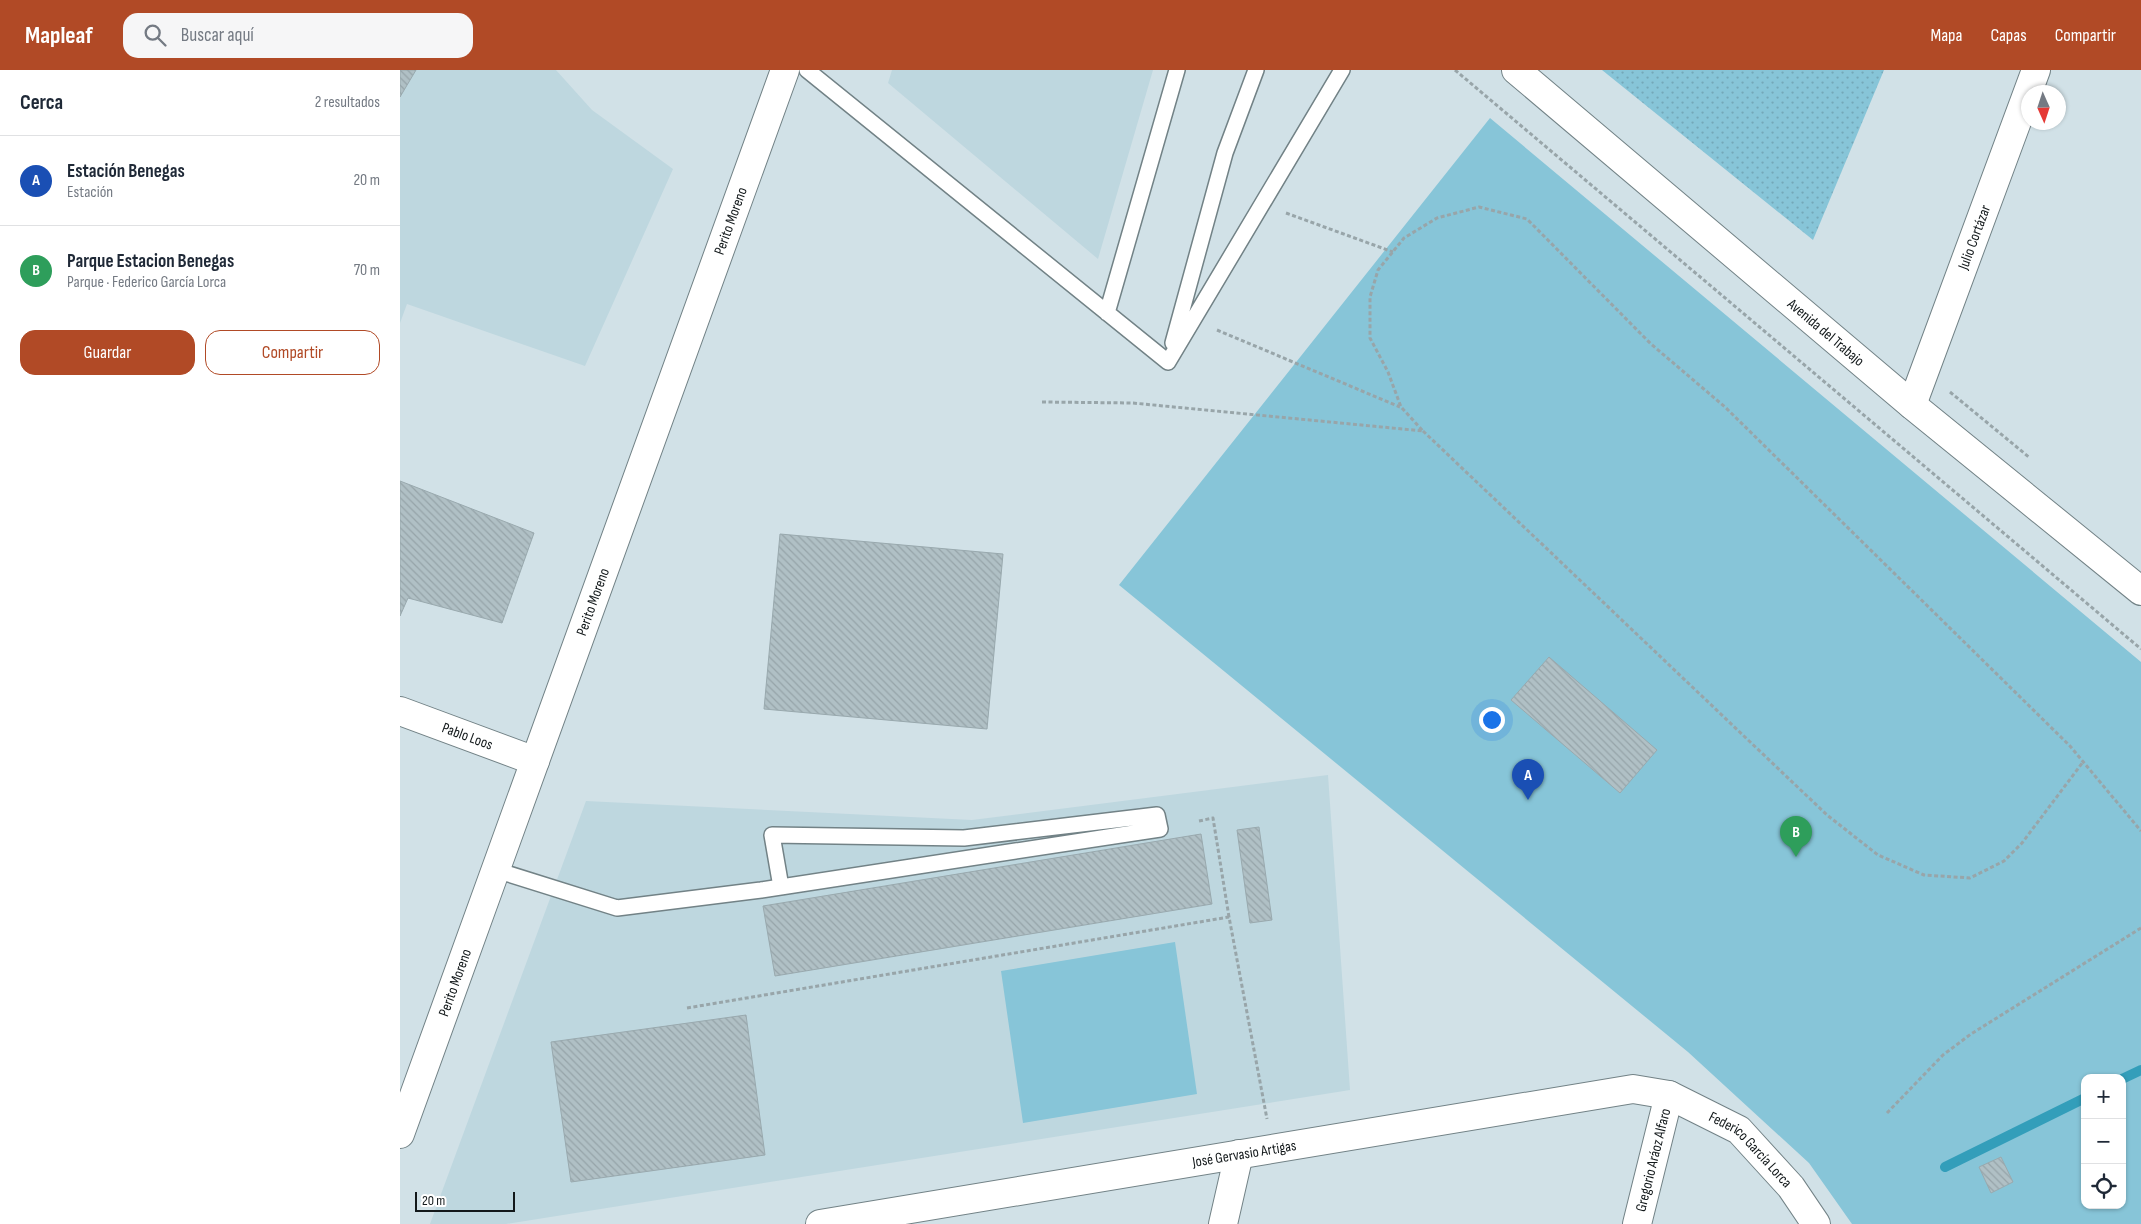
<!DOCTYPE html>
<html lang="es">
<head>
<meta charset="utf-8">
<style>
  body { margin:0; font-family:"Sofia Sans Condensed",sans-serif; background:#f6f6f7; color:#1f2937 }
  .controls { position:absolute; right:15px; bottom:15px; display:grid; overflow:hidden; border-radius:10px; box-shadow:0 1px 4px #0004 }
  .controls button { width:45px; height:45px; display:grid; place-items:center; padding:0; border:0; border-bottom:1px solid #e0e1e3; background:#fff; color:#1f2937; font:25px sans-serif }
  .compass { position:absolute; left:1621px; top:15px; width:45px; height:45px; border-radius:50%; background:#fff; box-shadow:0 1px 4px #0004; rotate:177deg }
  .scale { position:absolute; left:15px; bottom:12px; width:100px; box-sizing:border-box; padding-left:5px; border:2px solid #12181a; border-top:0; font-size:14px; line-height:18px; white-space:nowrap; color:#12181a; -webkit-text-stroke:4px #fff; paint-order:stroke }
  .you { position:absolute; left:1091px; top:649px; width:18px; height:18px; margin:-12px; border:4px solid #fff; border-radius:50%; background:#1a73e8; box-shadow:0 0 0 8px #1a73e833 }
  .badge { display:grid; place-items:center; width:32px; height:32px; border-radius:50%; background:#b14a26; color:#fff; font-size:16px; font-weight:700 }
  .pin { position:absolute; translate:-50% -41px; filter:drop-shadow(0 1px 2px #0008) }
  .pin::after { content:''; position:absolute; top:26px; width:18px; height:15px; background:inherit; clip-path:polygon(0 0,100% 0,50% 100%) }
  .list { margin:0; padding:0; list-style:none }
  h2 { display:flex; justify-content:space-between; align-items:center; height:65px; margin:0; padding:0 20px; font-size:21px }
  h2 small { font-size:16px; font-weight:400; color:#747a83 }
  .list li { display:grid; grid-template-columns:32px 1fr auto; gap:15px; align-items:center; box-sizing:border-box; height:90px; padding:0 20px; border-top:1px solid #e0e1e3 }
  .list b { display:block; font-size:19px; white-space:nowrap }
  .list p { margin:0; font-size:16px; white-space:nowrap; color:#747a83 }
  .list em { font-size:16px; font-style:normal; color:#747a83 }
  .actions { display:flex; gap:10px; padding:15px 20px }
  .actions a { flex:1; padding:11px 0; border:1px solid #b14a26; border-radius:15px; text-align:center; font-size:18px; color:#b14a26 }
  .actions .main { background:#b14a26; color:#fff }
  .icon { flex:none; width:28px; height:28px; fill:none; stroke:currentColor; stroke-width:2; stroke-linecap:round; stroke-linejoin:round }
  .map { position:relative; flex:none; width:1741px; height:1154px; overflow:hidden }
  header { display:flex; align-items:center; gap:30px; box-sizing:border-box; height:70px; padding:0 25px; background:#b14a26; color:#fff }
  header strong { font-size:24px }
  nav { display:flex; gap:28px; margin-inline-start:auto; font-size:18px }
  .search { width:350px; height:45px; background:#f6f6f7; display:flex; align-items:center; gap:12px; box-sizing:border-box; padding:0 18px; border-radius:15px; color:#747a83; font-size:19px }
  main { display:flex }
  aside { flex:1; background:#fff }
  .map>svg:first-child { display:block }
  .built { fill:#bed7df }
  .grass { fill:url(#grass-dots) }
  .park { fill:#87c5d8; fill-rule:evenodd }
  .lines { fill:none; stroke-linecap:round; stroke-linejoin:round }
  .stream { stroke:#339eba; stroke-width:10 }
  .building { fill:url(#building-back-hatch); stroke:#99a9ae }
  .lane-casing { stroke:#728286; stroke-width:18 }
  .street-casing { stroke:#728286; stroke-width:30 }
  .secondary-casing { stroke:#728286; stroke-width:30 }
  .path { stroke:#98a5a9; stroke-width:3; stroke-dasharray:4 2.5; stroke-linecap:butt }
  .lane { stroke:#fff; stroke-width:15 }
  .street { stroke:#fff; stroke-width:28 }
  .secondary { stroke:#fff; stroke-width:28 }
  .labels { text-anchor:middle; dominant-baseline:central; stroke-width:5; stroke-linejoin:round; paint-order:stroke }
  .street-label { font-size:15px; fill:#12181a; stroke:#fff }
</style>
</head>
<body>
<header>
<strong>Mapleaf</strong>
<div class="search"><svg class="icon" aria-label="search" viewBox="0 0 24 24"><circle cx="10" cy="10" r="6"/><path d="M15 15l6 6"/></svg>Buscar aquí</div>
<nav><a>Mapa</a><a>Capas</a><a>Compartir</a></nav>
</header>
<main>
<aside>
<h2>Cerca<small>2 resultados</small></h2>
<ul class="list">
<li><span class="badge" style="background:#1a4fb4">A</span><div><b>Estación Benegas</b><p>Estación</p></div><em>20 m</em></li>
<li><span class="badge" style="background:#2e9e5b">B</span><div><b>Parque Estacion Benegas</b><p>Parque · Federico García Lorca</p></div><em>70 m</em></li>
</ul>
<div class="actions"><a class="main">Guardar</a><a>Compartir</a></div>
</aside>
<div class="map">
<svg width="1741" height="1154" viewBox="0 0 1741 1154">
  <defs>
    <pattern id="grass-dots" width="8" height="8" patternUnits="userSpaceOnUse" patternTransform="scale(1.25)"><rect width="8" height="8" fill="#87c5d8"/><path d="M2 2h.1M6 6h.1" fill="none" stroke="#74a8b9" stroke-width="1.8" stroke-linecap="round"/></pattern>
    <pattern id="building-back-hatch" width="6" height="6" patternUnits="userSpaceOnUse" patternTransform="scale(1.25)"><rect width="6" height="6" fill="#b0c0c5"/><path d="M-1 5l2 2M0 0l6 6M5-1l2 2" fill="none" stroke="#96a4a9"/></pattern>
  </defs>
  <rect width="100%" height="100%" fill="#d1e1e7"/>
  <path class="built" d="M0,0h156l36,40 81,59 -88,197 -178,-62 -7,19z
    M492,0h261l-55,189 -210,-176z
    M928,705l22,315 -844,134h-76l156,-423 386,19z"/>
  <path class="grass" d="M1202,0h282l-71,170z"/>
  <path class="park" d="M1090,48l651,544v562h-289l-43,-61 -121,-111 -569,-467zM1685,1008h37v127h-37z
    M775,872l22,152 -174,29 -22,-152z"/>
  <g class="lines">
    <path class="stream" d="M1722,1009l19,-9
      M1545,1097l140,-69"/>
  </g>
  <path class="building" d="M0,0h16l-16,27z
    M0,411l134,52 -32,90 -94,-25 -8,18z
    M380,464l223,20 -16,175 -223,-20z
    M1149,587l108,93 -37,43 -109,-93z
    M859,757l13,93 -22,3 -13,-93z
    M801,764l11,70 -437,72 -12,-70z
    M346,945l19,140 -194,27 -20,-140z
    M1601,1087l12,25 -22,11 -12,-26z"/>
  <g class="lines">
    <g class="lane-casing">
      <path id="lane" d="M407,0l361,292 174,-292
        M707,243l70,-243
        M773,273l52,-190 31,-83
        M96,800l121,38 144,-18 399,-61 -3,-14 -193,23 -192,-3 9,52"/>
    </g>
    <g class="street-casing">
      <g id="street">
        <path id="s1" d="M1512,335l124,-335"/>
        <path id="s2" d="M0,641l135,50"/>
        <path id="s3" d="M420,1154l813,-135 36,6 70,35 52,57 25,37"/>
        <path d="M823,1154l16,-70"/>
        <path id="s4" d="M1237,1154l32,-129"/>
      </g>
    </g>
    <g class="secondary-casing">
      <g id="secondary">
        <path id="s5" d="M1116,0l396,335 229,186"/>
        <path id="s6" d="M0,1064l385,-1064"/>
      </g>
    </g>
    <path class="path" d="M1055,0l686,579
      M886,143l107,39
      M817,260l183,77
      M1550,322l80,66
      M642,332l91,1 290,28 -22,-24 -13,-35 -18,-34v-41l8,-27 26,-32 33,-20 42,-11 48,12 124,125 74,63 345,339 71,85
      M1023,361l404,384 51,40 46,20 46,3 34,-17 18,-18 61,-81
      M799,751l14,-3 16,99
      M287,938l542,-91 38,202
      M1487,1043l56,-58 28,-21 170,-106"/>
    <use href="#lane" class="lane"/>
    <use href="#street" class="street"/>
    <use href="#secondary" class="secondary"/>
  </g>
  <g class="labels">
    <g class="street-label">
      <text stroke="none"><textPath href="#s6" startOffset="971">Perito Moreno</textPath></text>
      <text stroke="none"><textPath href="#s1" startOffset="179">Julio Cortázar</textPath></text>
      <text stroke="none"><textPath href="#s5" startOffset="406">Avenida del Trabajo</textPath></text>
      <text stroke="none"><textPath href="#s6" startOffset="566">Perito Moreno</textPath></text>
      <text stroke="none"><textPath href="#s2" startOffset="72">Pablo Loos</textPath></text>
      <text stroke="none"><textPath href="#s6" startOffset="161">Perito Moreno</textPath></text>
      <text stroke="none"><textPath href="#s3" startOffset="960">Federico García Lorca</textPath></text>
      <text stroke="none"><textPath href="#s3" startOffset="430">José Gervasio Artigas</textPath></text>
      <text stroke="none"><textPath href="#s4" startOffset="66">Gregorio Aráoz Alfaro</textPath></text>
    </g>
  </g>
</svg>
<div class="controls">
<button>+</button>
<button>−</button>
<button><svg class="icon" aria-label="locate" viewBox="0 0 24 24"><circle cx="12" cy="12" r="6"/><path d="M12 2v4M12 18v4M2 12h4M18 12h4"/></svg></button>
</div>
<svg class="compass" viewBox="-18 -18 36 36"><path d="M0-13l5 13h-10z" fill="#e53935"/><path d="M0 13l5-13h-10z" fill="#747a83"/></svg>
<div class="scale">20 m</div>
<div class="you"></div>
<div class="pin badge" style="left:1128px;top:730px;background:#1a4fb4">A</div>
<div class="pin badge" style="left:1396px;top:787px;background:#2e9e5b">B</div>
</div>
</main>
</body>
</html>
